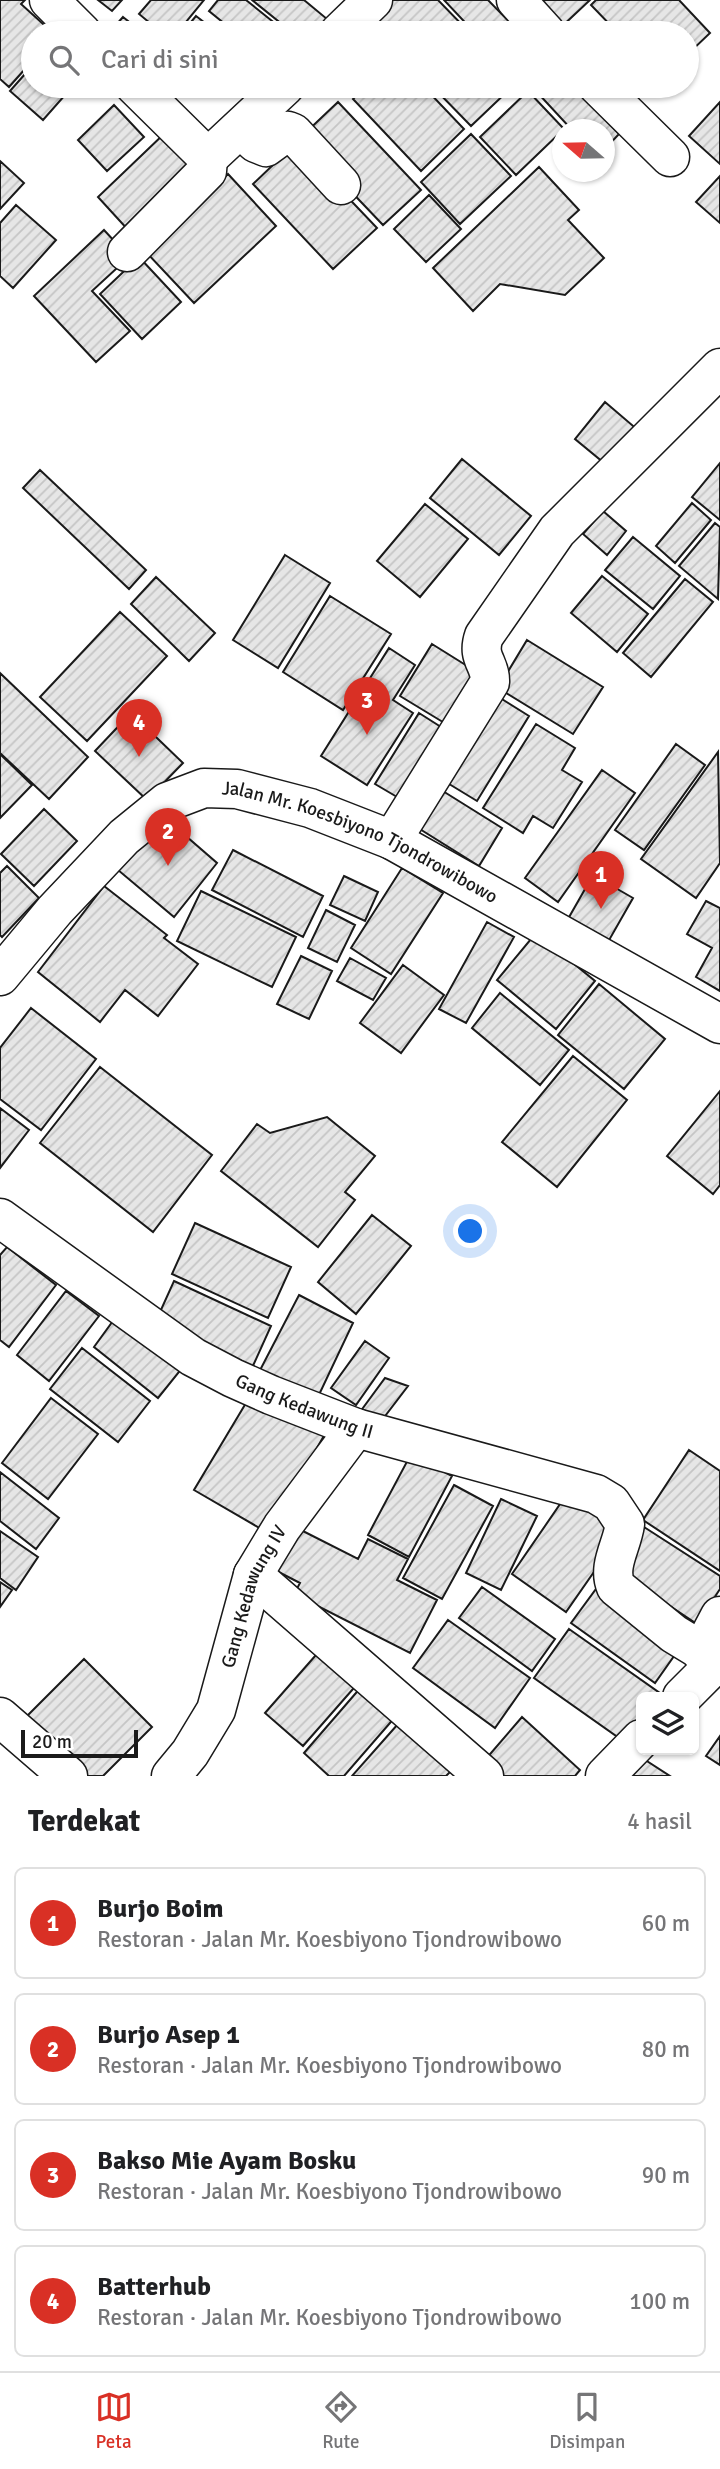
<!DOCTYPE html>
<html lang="id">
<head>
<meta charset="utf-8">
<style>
  body { margin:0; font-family:Signika,sans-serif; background:#f2f2f2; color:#202124 }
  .controls { position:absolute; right:21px; bottom:21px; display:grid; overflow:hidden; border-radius:10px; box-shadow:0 2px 5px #0004 }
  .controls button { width:63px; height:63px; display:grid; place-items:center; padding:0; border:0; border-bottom:2px solid #e0e0e0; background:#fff; color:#202124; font:35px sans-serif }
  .compass { position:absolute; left:552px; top:119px; width:63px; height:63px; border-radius:50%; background:#fff; box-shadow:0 2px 5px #0004; rotate:290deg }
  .scale { position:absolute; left:21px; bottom:18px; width:117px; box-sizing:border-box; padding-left:7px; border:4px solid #1a1a1a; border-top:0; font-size:19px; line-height:24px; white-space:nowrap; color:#1a1a1a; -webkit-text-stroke:5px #fff; paint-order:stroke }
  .you { position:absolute; left:471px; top:1232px; width:24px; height:24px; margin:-18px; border:5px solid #fff; border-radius:50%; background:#1a73e8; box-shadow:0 0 0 10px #1a73e833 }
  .badge { display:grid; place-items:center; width:46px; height:46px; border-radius:50%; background:#d93025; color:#fff; font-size:23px; font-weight:700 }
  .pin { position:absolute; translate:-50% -58px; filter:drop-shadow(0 2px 4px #0008) }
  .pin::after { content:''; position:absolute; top:37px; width:24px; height:21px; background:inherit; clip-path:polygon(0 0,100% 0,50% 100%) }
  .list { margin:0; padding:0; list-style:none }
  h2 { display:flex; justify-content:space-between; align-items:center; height:91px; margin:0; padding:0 28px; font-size:30px }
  h2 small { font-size:23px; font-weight:400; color:#757577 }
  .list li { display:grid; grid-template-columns:46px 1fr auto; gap:21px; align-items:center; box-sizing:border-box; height:112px; margin:0 14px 14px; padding:0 14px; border:2px solid #e0e0e0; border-radius:10px }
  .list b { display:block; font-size:26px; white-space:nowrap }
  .list p { margin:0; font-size:23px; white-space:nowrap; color:#757577 }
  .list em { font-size:23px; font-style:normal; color:#757577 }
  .icon { flex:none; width:38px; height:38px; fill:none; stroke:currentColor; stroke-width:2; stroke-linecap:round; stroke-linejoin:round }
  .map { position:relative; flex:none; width:720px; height:1776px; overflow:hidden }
  .search { position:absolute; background:#fff; box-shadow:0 2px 5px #0004; left:21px; right:21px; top:21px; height:77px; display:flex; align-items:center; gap:18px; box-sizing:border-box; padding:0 24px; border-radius:38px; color:#757577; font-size:26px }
  .sheet { height:595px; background:#fff }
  nav { display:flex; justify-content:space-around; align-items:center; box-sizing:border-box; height:98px; border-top:2px solid #e0e0e0; background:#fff; font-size:19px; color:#757577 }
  nav a { display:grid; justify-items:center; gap:4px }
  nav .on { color:#d93025 }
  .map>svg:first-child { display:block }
  .building { fill:url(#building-hatch); stroke:#1a1a1a; stroke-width:2 }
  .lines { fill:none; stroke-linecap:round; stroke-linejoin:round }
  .minor-casing { stroke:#1a1a1a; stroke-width:41 }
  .major-casing { stroke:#1a1a1a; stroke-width:41 }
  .minor { stroke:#fff; stroke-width:38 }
  .major { stroke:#fff; stroke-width:38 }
  .labels { text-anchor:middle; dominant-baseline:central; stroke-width:5; stroke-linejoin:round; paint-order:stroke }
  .street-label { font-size:19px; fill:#1a1a1a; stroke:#fff }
</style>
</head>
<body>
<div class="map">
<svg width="720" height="1776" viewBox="0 0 720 1776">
  <defs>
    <pattern id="building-hatch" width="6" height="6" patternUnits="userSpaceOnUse" patternTransform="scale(1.75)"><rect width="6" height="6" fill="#e6e6e6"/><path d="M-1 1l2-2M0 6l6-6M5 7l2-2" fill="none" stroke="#c5c5c5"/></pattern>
  </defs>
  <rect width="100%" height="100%" fill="#fff"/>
  <path class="building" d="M0,0h25l-4,4 32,29h-20v27l-24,27 -9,-8z
    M98,0h24l-10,11z
    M151,0h53l-27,33h-15l-23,-19z
    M218,0h28l41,33h-51l-27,-22z
    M252,0h52l23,19 -12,14h-22z
    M387,0h51l32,33h-91l-13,-13z
    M444,0h44l32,33h-45z
    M528,0h62l-33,31z
    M596,0h83l31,33 -23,22v-22h-69l-27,-28z
    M196,16l22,17h-36z
    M123,17l20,16h-34z
    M33,65v21h40l-30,34 -33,-29z
    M366,86h57l41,43 -43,42 -68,-72z
    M435,86h78l-42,40 -38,-39z
    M539,86h35l45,48 -15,16v-20h-32l-37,-40z
    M528,91l36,38 -48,46 -36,-38z
    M338,102l83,88 -38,35 -83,-87z
    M720,102v62l-31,-28z
    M114,105l30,32 -37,34 -29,-31z
    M166,132l32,34 -68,66 -32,-35z
    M471,134l40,42 -51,48 -39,-42z
    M296,143l81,85 -44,41 -80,-85z
    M0,161l24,22 -24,26z
    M539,167l40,43 -11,10 36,38 -39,37 -65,-11 -27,27 -40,-43z
    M228,174l48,52 -82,77 -48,-51z
    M720,176v47l-24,-21z
    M429,195l32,34 -35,33 -32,-33z
    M16,205l40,35 -43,48 -13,-12v-53z
    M104,230l25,27 -37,34 38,40 -34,31 -62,-66z
    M139,257l42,45 -39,37 -42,-45z
    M605,402l34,29 -30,36 -34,-28z
    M462,459l69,57 -32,39 -69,-57z
    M720,463v57l-28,-23z
    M40,470l106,100 -17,19 -106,-101z
    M692,503l19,17 -36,43 -19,-17z
    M425,504l43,35 -48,58 -43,-36z
    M603,511l23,20 -19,24 -24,-21z
    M715,523l5,4 -2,72 -39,-33z
    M633,537l47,39 -27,33 -48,-39z
    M285,555l45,28 -52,85 -45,-28z
    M602,576l46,38 -31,38 -46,-39z
    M156,577l59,56 -26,28 -58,-57z
    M685,579l28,23 -62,75 -28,-24z
    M330,596l61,38 -48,76 -60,-38z
    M120,612l47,44 -80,85 -47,-44z
    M527,640l76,47 -30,47 -75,-46z
    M432,644l56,35 -32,51 -56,-34z
    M389,648l26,17 -22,35 20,13 -46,72 -46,-29z
    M0,673l88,84 -39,42 -49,-46z
    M489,691l40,25 -52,85 -41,-25z
    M131,713l52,50 -36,37 -52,-49z
    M419,713l33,21 -43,70 -34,-20z
    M536,724l39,24 -13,22 20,12 -29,46 -20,-12 -10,17 -40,-25z
    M676,744l29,21 -61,85 -29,-20z
    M718,752l2,111 -24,35 -55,-39z
    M0,754l32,31 -32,33z
    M602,770l33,23 -77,109 -33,-24z
    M430,783l72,45 -23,38 -72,-45z
    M44,809l33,32 -43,45 -33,-32z
    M164,817l53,46 -43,54 -56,-47z
    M233,850l90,46 -20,41 -91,-47z
    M7,866l32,32 -37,39 -2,-2v-62z
    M402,868l41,25 -52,81 -40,-26z
    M593,875l40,23 -25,44 -40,-23z
    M344,876l34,16 -13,29 -35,-16z
    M104,886l63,49 -3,3 34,26 -40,52 -33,-26 -25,32 -62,-50z
    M201,891l95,46 -24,50 -95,-46z
    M706,901l14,7v83l-24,-14 16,-29 -25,-14z
    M326,910l29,15 -18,37 -29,-14z
    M487,922l27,15 -48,86 -27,-14z
    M536,933l59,48 -39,48 -59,-49z
    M301,956l31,15 -23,48 -32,-15z
    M350,958l36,20 -13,22 -36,-19z
    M403,965l41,30 -43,58 -41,-30z
    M599,984l66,55 -41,50 -66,-54z
    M500,993l69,57 -29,35 -68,-57z
    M31,1008l65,51 -55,71 -41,-31v-51z
    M573,1056l54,44 -70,87 -55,-45z
    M100,1067l112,88 -59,77 -113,-89z
    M720,1091v94l-7,9 -46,-38z
    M0,1108l29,22 -29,38z
    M327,1117l48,39 -30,36 10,8 -37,47 -97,-76 36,-47 13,9z
    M372,1215l39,31 -55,68 -38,-32z
    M195,1223l96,44 -23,51 -96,-44z
    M7,1247l49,38 -47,62 -9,-7v-85z
    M174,1281l97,45 -19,42 -97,-45z
    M66,1291l33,25 -50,65 -32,-26z
    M299,1295l54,28 -36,76 -60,-23z
    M121,1310l66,52 -29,36 -64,-51z
    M365,1341l24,17 -33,47 -25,-17z
    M82,1348l68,53 -32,41 -68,-53z
    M385,1378l23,8 -26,34 -22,-8z
    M51,1398l47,36 -50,65 -46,-36z
    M249,1398l80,29 -61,106 -74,-43z
    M689,1450l31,21v100l-77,-51z
    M411,1454l41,22 -43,81 -41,-22z
    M0,1472l59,46 -23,31 -36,-28z
    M454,1485l39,21 -51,93 -39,-21z
    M567,1494l54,39 -55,79 -54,-38z
    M501,1499l36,17 -36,74 -35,-17z
    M291,1525l67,34 10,-20 40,20 -11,21 40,20 -27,53 -116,-59 6,-11 -31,-16z
    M644,1527l76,49v13l-23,35 -81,-54z
    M0,1531l38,26 -22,33 -16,-12z
    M0,1582l12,8 -12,17z
    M482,1587l73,52 -23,32 -73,-53z
    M596,1589l83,60 -24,34 -84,-60z
    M448,1620l82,58 -35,50 -82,-60z
    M569,1629l95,67 -23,1v31l-12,17 -95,-67z
    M323,1647l37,34 -57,65 -38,-33z
    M84,1659l68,68 -49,49h-26l-55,-55z
    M362,1686l34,30 -52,60h-15l-25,-23z
    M522,1717l58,53 -5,6h-72l-18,-16z
    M398,1724l53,47 -5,5h-94z
    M720,1736v29l-14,-9z
    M636,1754l34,22h-48z"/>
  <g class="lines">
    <g class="minor-casing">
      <g id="minor">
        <path d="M49,0l33,33"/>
        <path d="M516,0l30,33"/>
        <path d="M339,33l34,-33"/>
        <path d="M135,86l73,72 77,-72"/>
        <path d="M598,86l72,71"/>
        <path d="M241,129l15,14 10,4 22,-16 5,2 48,52"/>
        <path d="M127,252l80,-81 1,-13"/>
        <path d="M392,840l98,-158c1,-19 -14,-23 -6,-46l73,-105 163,-163"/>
        <path id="s1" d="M0,1218l193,139 40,21 38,17 85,33 240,66 15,9 14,21c-3,22 -18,42 -9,63l58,47 46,28"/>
        <path d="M253,1575l231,201"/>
        <path d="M701,1652l19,-36"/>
        <path d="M682,1697l36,-36"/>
        <path d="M0,1717l68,59"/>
        <path id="s2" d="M171,1776l19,-23 26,-43 37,-135 29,-48 74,-99"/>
        <path d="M605,1776l36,-37"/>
      </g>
    </g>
    <g class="major-casing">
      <g id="major">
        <path id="s3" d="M0,976l55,-66 69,-73 43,-35 37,-14 33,1 73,19 82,32 328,184"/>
      </g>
    </g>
    <use href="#minor" class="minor"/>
    <use href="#major" class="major"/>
  </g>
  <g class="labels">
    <g class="street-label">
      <text stroke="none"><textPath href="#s3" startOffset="448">Jalan Mr. Koesbiyono Tjondrowibowo</textPath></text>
      <text stroke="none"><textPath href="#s1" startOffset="360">Gang Kedawung II</textPath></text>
      <text stroke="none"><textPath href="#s2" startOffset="200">Gang Kedawung IV</textPath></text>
    </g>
  </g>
</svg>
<div class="controls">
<button><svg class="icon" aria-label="layers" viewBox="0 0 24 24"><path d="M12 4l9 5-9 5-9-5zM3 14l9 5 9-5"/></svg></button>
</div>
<svg class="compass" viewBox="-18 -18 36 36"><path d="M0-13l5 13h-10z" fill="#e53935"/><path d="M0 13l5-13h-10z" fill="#757577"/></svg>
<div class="scale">20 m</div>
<div class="you"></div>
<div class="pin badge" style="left:601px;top:909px">1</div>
<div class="pin badge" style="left:168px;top:866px">2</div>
<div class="pin badge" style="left:367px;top:735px">3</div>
<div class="pin badge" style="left:139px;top:757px">4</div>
<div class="search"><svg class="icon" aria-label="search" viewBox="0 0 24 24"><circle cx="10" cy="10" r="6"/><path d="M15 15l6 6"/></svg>Cari di sini</div>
</div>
<section class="sheet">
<h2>Terdekat<small>4 hasil</small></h2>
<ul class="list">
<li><span class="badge">1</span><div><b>Burjo Boim</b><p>Restoran · Jalan Mr. Koesbiyono Tjondrowibowo</p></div><em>60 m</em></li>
<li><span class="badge">2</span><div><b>Burjo Asep 1</b><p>Restoran · Jalan Mr. Koesbiyono Tjondrowibowo</p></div><em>80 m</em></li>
<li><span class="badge">3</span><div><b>Bakso Mie Ayam Bosku</b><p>Restoran · Jalan Mr. Koesbiyono Tjondrowibowo</p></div><em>90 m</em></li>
<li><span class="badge">4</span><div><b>Batterhub</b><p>Restoran · Jalan Mr. Koesbiyono Tjondrowibowo</p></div><em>100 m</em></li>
</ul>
</section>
<nav>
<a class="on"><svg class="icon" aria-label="map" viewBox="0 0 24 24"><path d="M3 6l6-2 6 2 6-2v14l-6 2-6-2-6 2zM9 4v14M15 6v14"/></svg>Peta</a>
<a><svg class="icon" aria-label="directions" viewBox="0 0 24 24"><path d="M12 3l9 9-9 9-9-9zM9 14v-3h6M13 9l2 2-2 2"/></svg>Rute</a>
<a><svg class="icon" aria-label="saved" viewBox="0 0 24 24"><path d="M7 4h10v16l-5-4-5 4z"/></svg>Disimpan</a>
</nav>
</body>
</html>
